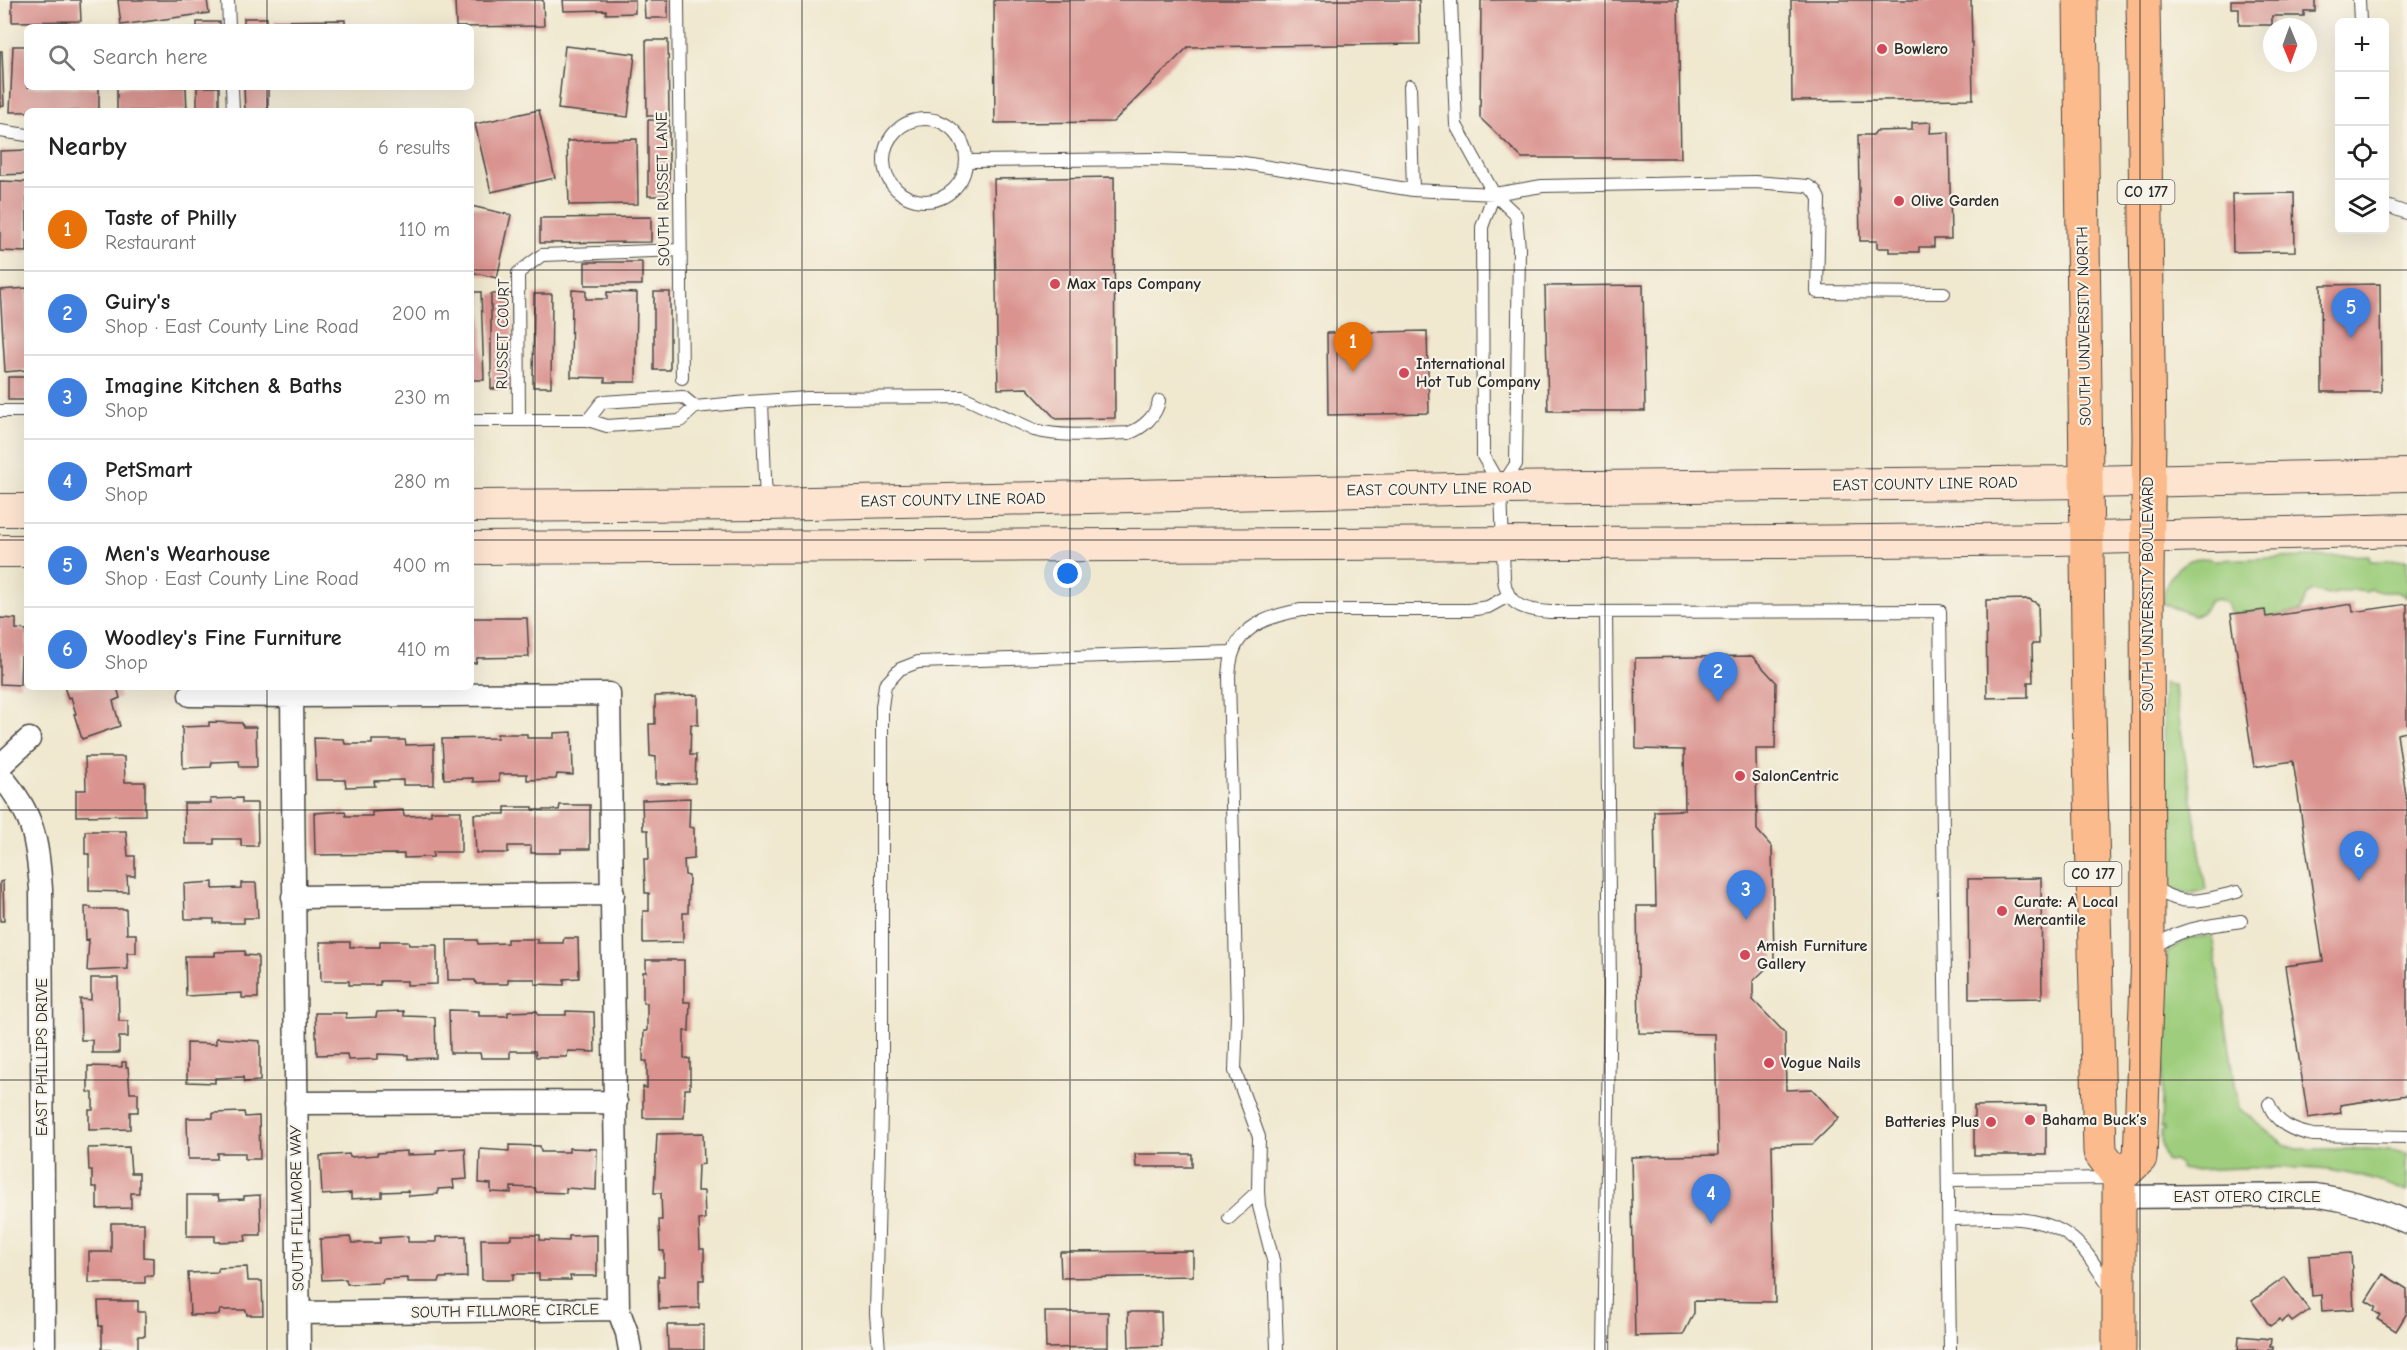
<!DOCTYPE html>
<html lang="en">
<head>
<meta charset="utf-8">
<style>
  body { margin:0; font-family:"Comic Neue",sans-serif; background:#f6f6f6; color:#222 }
  .controls { position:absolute; right:18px; top:18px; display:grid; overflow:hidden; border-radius:9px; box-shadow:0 6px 24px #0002 }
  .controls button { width:54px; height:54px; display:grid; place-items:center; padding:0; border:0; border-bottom:2px solid #e0e0e0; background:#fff; color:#222; font:30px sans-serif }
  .compass { position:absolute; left:2263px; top:18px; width:54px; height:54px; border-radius:50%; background:#fff; box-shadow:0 6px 24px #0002; rotate:179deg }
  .you { position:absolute; left:1068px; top:574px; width:21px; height:21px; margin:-15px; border:4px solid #fff; border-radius:50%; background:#1a73e8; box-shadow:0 0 0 9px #1a73e833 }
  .badge { display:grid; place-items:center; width:39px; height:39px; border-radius:50%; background:#d93025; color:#fff; font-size:20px; font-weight:700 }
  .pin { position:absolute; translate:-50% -50px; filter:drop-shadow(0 2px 3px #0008) }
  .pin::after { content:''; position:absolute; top:32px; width:21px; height:18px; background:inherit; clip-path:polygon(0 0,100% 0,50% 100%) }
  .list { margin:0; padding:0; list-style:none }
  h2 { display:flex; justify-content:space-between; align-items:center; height:78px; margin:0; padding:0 24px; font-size:26px }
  h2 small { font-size:20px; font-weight:400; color:#767676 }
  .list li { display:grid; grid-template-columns:39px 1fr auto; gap:18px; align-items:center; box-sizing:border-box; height:84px; padding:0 24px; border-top:2px solid #e0e0e0 }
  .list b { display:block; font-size:22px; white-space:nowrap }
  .list p { margin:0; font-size:20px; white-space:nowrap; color:#767676 }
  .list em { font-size:20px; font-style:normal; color:#767676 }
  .icon { flex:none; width:33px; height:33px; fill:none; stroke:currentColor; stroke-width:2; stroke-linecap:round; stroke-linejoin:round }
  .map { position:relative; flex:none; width:2407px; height:1350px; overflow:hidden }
  .search { position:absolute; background:#fff; box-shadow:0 6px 24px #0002; left:24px; top:24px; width:450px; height:66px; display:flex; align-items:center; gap:15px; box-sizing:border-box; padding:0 21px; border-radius:9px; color:#767676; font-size:22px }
  .panel { position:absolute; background:#fff; box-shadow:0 6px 24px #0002; left:24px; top:108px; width:450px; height:582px; border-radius:9px }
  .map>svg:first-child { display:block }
  .green { fill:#9ece7d; stroke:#647c54; stroke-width:1.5 }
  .building { fill:#da938f }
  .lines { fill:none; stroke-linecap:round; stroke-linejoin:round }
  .service-casing { stroke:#494744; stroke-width:14 }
  .minor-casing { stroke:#494744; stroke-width:25 }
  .secondary-casing { stroke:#494744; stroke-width:34 }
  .primary-casing { stroke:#494744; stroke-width:35 }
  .service { stroke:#fff; stroke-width:12 }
  .minor { stroke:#fff; stroke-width:22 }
  .secondary { stroke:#fde4d1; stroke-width:32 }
  .primary { stroke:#fbbb8c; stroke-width:33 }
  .grid { fill:none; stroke:#2b2b2b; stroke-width:1.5; stroke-opacity:0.55 }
  .poi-dot { fill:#d1495b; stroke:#f7f3e8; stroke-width:2 }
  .labels { text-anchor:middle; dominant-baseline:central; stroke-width:4.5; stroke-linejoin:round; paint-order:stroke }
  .shield { fill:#f7f3e8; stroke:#686764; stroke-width:1.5 }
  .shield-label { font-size:15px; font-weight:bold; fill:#2b2b2b }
  .poi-label { font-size:16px; font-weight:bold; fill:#2b2b2b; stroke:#f7f3e8; text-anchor:start }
  .street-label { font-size:16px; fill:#2b2b2b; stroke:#f7f3e8 }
</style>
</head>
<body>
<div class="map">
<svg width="2407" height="1350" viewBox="0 0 2407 1350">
  <rect width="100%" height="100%" fill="#f7f3e8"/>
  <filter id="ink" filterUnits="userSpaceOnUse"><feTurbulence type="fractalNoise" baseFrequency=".0167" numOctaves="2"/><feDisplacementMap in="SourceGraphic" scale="12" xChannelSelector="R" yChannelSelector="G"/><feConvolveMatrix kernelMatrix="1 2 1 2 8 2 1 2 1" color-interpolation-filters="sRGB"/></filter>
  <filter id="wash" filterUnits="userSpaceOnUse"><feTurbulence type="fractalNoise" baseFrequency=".008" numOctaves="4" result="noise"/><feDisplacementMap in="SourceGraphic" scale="24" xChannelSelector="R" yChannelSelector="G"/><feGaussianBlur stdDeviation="1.35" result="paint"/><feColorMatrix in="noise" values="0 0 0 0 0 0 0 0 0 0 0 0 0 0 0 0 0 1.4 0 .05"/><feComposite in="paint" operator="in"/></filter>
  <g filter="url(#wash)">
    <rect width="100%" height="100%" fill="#f0e8cf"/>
    <path class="green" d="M2369,555l1,6 37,-1v38c-10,-9 -15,-5 -25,-6 -4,0 -7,-2 -11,-3l-5,3 -14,-2 -24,5 -15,-4 -7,4 -5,16 -35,6 -2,-7 -33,4 -4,-11 -9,-4 -8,2 -8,12 -8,2 -31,-11c1,-27 20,-53 51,-44z
      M2163,683l7,3h5l1,13 30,191c-15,5 -33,5 -41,-10z
      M2212,935l27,173 45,36 12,5h73l38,4v39c-21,-9 -44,-16 -67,-20 -45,-8 -107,-3 -154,-2l-5,-1 -2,-5 -6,-3 -6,1c-6,-10 -6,-19 -6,-31l3,-1v-3h-3l6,-174 20,-14z"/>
    <g id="blocks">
      <path class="building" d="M12,0h68l1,21 -69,1z
        M118,0h89l2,13 -88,12z
        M455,0h88l1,26 -88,1z
        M563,0h72v13l-29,1v-4l-42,1z
        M644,0h24v18h-23z
        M994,0h425l1,44 -232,3 -75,75 -118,1z
        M1481,0h197l3,158h-159l-42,-40z
        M1791,0h180l2,99 -181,2z
        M2231,0h84v11h-11v5h-32v9h-33v-17h-8z
        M244,18h23v9h-23z
        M345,20v7h-71v-6z
        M197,22h23v5h-23z
        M646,40h22l1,76h-22z
        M13,46h14v41h72v24l-89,1z
        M565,46l70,8 -7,63 -70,-8z
        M0,51h2l2,55 -4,1z
        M117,87h69l1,24h-70z
        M197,87h22v24h-22z
        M244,87h24v24h-23z
        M539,110l16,68 -64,14 -16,-68z
        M648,120h21v76h-21z
        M1931,122l-1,11 19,-1 2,107h-17v8h-15v5h-30v-4h-12v-7h-17l-2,-106h15l3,-4 36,-1v-7z
        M637,139l1,65 -69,1 -2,-64z
        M27,150v24l-27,1v-24z
        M1114,177l1,241 -59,1 -29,-31 -29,1 -4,-210z
        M0,181l27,1v70l-27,-1z
        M2294,193l1,58 -62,1 -1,-58z
        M471,206l40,9 -14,63 -26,-6z
        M651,217v25l-111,1v-25z
        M585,262h57v23h-57z
        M2380,284l1,108h-59l-1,-107z
        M1643,285l2,126h-97l-3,-125z
        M27,288v82l-22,2 -5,-82z
        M572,290l14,1v8h21v-7l30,1 -1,89h-31v-4l-34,-1z
        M471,292h10l3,88h-13z
        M654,292h16v78h-16z
        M491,294h21l1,94 -22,1z
        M534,294h18l-1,93h-18z
        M1427,331l2,82 -101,2 -1,-82z
        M8,377h19v23h-19z
        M2029,599l9,5 1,40h-7l1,38h-5v15l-41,1 -1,-98z
        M2352,604l1,8 54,-8v128l-10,2 10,68v293l-67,10 1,8 -33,5 -23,-152 38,-5 -30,-200 -39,6 -23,-153 34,-4 1,7z
        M0,618l16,1v10l11,1v28l-6,-1 -1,28 -20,-1z
        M471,618h56l2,39 -52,1 -1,5h-5z
        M1752,656l24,26 -1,67h-19l1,81 15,17 2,114 -21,20v19l32,33 1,57 26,-1 27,29 -26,26 -41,1 3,157 -81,-1v12l-11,22 -48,1 -4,-179 87,-2 -3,-121 -76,-1 -2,-127h19l-2,-95 31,-1 -1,-60 -48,-1 -1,-91z
        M64,687h53l3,11 -7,3 7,25 -38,13 -8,-25h2l-5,-17 -3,1z
        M698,695v30l-7,-1 -1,31h6l-1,28 -39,1v-27l-6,-1 -1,-32h6v-28z
        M209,722l33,1 1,4h13l1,40h-17l-1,-6 -27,1 -1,5 -28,1 -1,-41 27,-1z
        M572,732l1,43 -16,-1 -1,5 -29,1v-6h-28v7l-26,1v-4l-29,1 -2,-40 55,-1v-4h30v4h27v-5z
        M314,738l30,1 1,5h27v-4h33l1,5 28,-1v41h-31v-5l-29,1 1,5 -29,1 -1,-7h-29z
        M85,757h39l1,25h20v33l-69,1v-26h10z
        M242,798v5h15l1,43h-17v-7h-27v5h-29l-1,-41h27l-1,-4z
        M690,798l-1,29 5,1v31l-10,1 1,15 4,1 -1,37h-5v29l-40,1v-32h6v-18h-4l-1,-34h5l-1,-29h-5l-1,-30z
        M560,805h30v44h-29v4h-30v-7h-23v7h-32l-2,-39h31v-7h28v3h26z
        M403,810l1,6 27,-1v-4h30v41h-28v5l-29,1v-4l-89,1 -1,-42 31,-2 1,5h26v-4z
        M85,831h41l2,25h7v20h-8l1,16 -39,-1v-37h-4z
        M2041,878l1,120 -73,1 -1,-120z
        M3,881l1,40h-4v-39z
        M213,882v7l28,-1v-5h15l2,35h-14v5h-30v-4h-29l-1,-35z
        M85,907h6v2h35l1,25h9v19h-9l1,16 -41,2 2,-32 -3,1z
        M564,938h14l1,40 -15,1v6l-29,-1v-5h-27v5h-32l-1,-4h-27l-1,-40h30l1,4 29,-1v-4h30v4h26z
        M380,941h28l1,4h28v39l-30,1v-4h-27v4h-31v-4h-28l-1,-39h30v5h30z
        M245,951v4l13,1v42h-16v-5l-56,3 -1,-40h30v-4z
        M646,960h38v42h6l-1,29h-5v27l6,1v30h-5l-1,29h-41v-31l4,1v-27h-4l1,-30h3v-28h-4v-31h3z
        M91,978h27l1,43h9v16h-9v16h-27v-13h-11l-1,-41 11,1z
        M449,1010l30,1v5h29v-4l29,-1 1,4h28v-4l28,1 1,40 -27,-1 -1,6h-31l-1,-6h-25v7h-29l-1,-5h-30z
        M404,1011v5l31,1 1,41 -28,1v-4l-30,-1v5l-30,1 -1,-6 -30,1 -2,-42h31v5l30,-1 1,-5z
        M216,1038l44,3v40l-16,1 -1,-5 -28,1v5l-28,-1v-39l29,1z
        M122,1062h4v5h2l2,26h8v19h-8v17l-41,1v-20h4v-17l-5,-1v-26l34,1z
        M2046,1105v50h-72v-49z
        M244,1112l1,5 14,-1 1,43h-15v-6h-28v6h-29l-1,-41h26v-5z
        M703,1133l1,31 -6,1 -1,26h7l1,28 -6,1 1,29h4v31h-5v28l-40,1 -1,-33h6v-25h-4l-1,-31h3l-1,-27h-7l3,-59z
        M509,1145l31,1 1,6h28v-4l28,1 -1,41 -30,-2v5l-30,-1 -1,-4 -24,-1v6l-20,-1v-8l-12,-1 1,-34 29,2z
        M129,1147l2,26h8v20h-8v15l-34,1v-22h-5v-17h-3l-1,-22z
        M465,1148l2,31 -14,1 1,8 -16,1v5l-29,2 -1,-5 -26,1v5l-31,2v-6l-29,2 -2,-39 29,-2 1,3 27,-2v-2l30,-2v4l29,-1v-4z
        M1135,1154h57v13h-56z
        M187,1195h31l1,5 25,-1v-3l16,-1 1,40h-16l1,6 -31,1v-6h-28z
        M111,1223h33v34l9,1v18h-8v7h-56v-31h22z
        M511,1235h29v5l29,1v-5l28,-1v41h-27l1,4h-32v-6h-26v6h-31l-1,-41h30z
        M408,1236v6h28v-5l30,-1 1,41 -27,1 -1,4h-31v-4l-25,1 -1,4 -35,1 -1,-5 -24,1 -2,-41 30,-2 2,6h28v-5z
        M1193,1251v25l-132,2 -1,-26z
        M2351,1253l3,56 -32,2 -1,-16 -9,1 -3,-40z
        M247,1267l1,14h14l1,34h-16l-1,-5h-26l-1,5h-29l-2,-42 30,-1v-4z
        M2383,1274l24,15v24l-11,18 -19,-12 3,-4 -6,-4 2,-4 -10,-6z
        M2285,1277l24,33 -17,12 -4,-5 -6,5 -2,-3 -10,7 -18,-25z
        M98,1301h40v11h7v24h-7v14h-36v-24h-3z
        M1045,1312h63v35l-62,1z
        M1128,1312h33l1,34 -33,1z
        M667,1325h37v25h-36z
        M2239,1336l32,3 -1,8h3v3h-35z"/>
    </g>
  </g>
  <g filter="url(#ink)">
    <use href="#blocks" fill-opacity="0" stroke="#494744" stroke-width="1.5"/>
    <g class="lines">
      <g class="service-casing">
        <path id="service" d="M228,0l1,27
          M678,0l4,378
          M1451,0l5,125 38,69 22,21 3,33 -3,216 -13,20
          M2359,0l1,22
          M1410,86l3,104
          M232,87l1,24
          M884 160a41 41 0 1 1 82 0a41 41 0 1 1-82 0Z
          M0,131l27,4
          M967,161l188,-2 83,3 175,28 81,4 48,-8 213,-4 53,4 7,5 4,8 -2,93 127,1
          M1494,194l-12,33 1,229 18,32 3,91c3,28 22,31 46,33l390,-1 10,739
          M2384,205l23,8
          M762,402l4,101
          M0,411h27
          M519,419l-1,-146 24,-18 138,-5
          M471,420h117l19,6 73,-5 15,-14 52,-5 60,-4 156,-1 71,33c31,8 64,4 95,3 14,-5 27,-17 30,-32
          M588,420l14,-18 81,-5 12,10
          M2151,884c29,26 52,16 86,8
          M2153,949c24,-22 57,-23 88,-28
          M2269,1104c7,20 24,27 44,31l94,2
          M1948,1180l166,-2
          M1258,1191l1,15 15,58 3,86
          M1229,1218l29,-27 1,-54 -24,-66 2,-56 -8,-339c1,-8 1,-16 4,-23 9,-29 41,-38 68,-43h168l19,-3 20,-11
          M1949,1219c41,0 92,-8 125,21 15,13 25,32 36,48
          M879,1350l-3,-36 6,-245v-362l3,-22 15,-16 18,-7 315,-10
          M1604,1350l6,-361 -4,-377"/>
      </g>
      <g class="minor-casing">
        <path id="minor" d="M190,695l102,1
          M0,766l29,-27
          M0,775c34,39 37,64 41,114l3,461
          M293,897l320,-3
          M296,1103l320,-1
          M2119,1197l196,-2c33,5 62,13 92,27
          M299,1313l319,-4
          M299,1350l-7,-654 317,-2 9,615 9,24 3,17"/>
      </g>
      <g class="secondary-casing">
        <path id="secondary" d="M471,506l295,-2 735,-16 585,-6 321,-7
          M0,510h27
          M471,548l1307,-6 277,-3 352,-9
          M0,551h27"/>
      </g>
      <g class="primary-casing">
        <path id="primary" d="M2080,0l9,711 11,441 19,26v172
          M2119,1178l21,-20 8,-204 -1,-378 2,-138 -6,-438"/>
      </g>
      <use href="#service" class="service"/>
      <use href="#minor" class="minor"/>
      <use href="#secondary" class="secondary"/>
      <use href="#primary" class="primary"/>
    </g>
  </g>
  <path class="grid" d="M267,0v27M535,0v1350M802,0v1350M1070,0v1350M1337,0v1350M1605,0v1350M1872,0v1350M2140,0v1350M267,87v24M0,270h27M471,270h1936M0,540h27M471,540h1936M267,687v663M0,810h2407M0,1080h2407"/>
  <g class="poi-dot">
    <circle cx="1882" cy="49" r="6"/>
    <circle cx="1899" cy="201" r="6"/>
    <circle cx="1055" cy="284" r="6"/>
    <circle cx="1404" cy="373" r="6"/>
    <circle cx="1740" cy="776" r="6"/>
    <circle cx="2002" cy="911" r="6"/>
    <circle cx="1745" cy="955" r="6"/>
    <circle cx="1769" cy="1063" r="6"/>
    <circle cx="2030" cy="1120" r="6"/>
    <circle cx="1991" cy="1122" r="6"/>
  </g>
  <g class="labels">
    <g class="shield">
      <rect x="2117.5" y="180" width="57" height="24" rx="4.5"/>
      <rect x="2064.5" y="862" width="57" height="24" rx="4.5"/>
    </g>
    <g class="shield-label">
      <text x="2146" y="192">CO 177</text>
      <text x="2093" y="874">CO 177</text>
    </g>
    <g class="poi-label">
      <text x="1894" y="49">Bowlero</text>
      <text x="1911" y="201">Olive Garden</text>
      <text x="1067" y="284">Max Taps Company</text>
      <text x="1416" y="364">International<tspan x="1416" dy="18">Hot Tub Company</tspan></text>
      <text x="1752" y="776">SalonCentric</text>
      <text x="2014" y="902">Curate: A Local<tspan x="2014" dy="18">Mercantile</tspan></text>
      <text x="1757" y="946">Amish Furniture<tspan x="1757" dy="18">Gallery</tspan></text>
      <text x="1781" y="1063">Vogue Nails</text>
      <text x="2042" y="1120">Bahama Buck’s</text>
      <text x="1979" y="1122" text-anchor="end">Batteries Plus</text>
    </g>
    <g class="street-label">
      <text transform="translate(663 189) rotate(-91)">SOUTH RUSSET LANE</text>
      <text transform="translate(2084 326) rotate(-91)">SOUTH UNIVERSITY NORTH</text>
      <text transform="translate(503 334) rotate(-89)">RUSSET COURT</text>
      <text transform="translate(1925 484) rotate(-1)">EAST COUNTY LINE ROAD</text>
      <text transform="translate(1439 489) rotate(-1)">EAST COUNTY LINE ROAD</text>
      <text transform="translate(953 500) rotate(-1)">EAST COUNTY LINE ROAD</text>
      <text transform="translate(2148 594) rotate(-90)">SOUTH UNIVERSITY BOULEVARD</text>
      <text transform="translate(42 1057) rotate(-90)">EAST PHILLIPS DRIVE</text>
      <text x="2247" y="1197">EAST OTERO CIRCLE</text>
      <text transform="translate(297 1208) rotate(-91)">SOUTH FILLMORE WAY</text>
      <text transform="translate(505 1311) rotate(-1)">SOUTH FILLMORE CIRCLE</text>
    </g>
  </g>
</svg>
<div class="controls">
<button>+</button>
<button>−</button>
<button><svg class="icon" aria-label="locate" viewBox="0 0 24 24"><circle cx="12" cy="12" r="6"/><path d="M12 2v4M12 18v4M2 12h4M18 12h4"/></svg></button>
<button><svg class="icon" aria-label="layers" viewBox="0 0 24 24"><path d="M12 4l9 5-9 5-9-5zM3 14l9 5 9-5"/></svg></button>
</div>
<svg class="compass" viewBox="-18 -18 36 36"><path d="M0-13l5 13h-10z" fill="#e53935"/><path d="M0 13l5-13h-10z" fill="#767676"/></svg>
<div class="you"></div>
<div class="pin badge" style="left:1353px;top:372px;background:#e8710a">1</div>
<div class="pin badge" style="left:1718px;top:702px;background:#3f7fe0">2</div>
<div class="pin badge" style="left:1746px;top:920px;background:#3f7fe0">3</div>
<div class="pin badge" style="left:1711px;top:1224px;background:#3f7fe0">4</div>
<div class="pin badge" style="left:2351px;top:338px;background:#3f7fe0">5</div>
<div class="pin badge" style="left:2359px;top:881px;background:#3f7fe0">6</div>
<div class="search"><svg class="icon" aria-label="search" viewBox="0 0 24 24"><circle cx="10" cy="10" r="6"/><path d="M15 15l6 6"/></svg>Search here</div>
<section class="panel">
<h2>Nearby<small>6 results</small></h2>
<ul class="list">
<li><span class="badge" style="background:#e8710a">1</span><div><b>Taste of Philly</b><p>Restaurant</p></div><em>110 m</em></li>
<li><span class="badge" style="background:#3f7fe0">2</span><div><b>Guiry's</b><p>Shop · East County Line Road</p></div><em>200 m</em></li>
<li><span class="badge" style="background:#3f7fe0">3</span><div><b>Imagine Kitchen &amp; Baths</b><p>Shop</p></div><em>230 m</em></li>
<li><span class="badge" style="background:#3f7fe0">4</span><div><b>PetSmart</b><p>Shop</p></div><em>280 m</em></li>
<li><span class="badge" style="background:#3f7fe0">5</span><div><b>Men's Wearhouse</b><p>Shop · East County Line Road</p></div><em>400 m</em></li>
<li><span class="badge" style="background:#3f7fe0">6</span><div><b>Woodley's Fine Furniture</b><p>Shop</p></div><em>410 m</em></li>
</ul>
</section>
</div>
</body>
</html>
